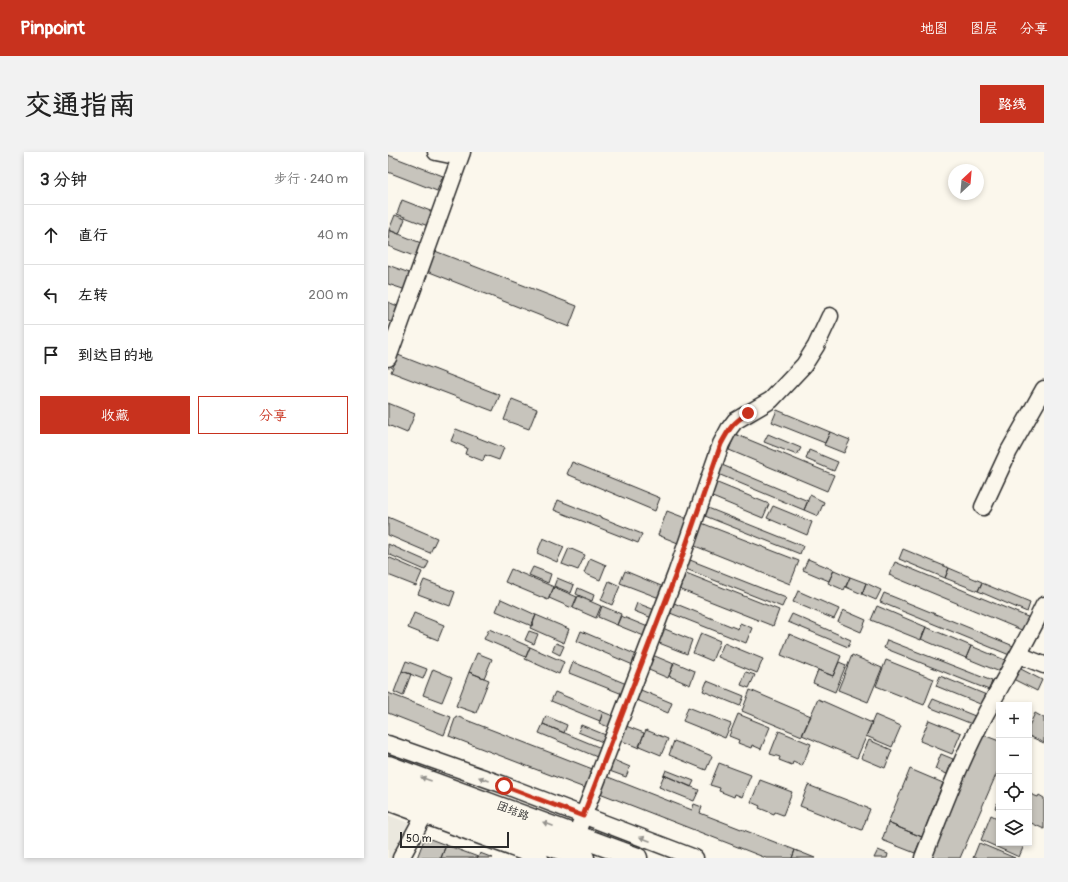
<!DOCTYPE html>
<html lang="zh">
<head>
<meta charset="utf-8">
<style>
  body { margin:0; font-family:Pangolin,"LXGW WenKai TC",sans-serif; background:#f2f2f2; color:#222 }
  .controls { position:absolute; right:12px; bottom:12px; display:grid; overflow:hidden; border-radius:0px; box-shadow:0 2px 6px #0003 }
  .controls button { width:36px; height:36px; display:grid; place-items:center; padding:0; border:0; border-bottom:1px solid #e0e0e0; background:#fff; color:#222; font:20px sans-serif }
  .compass { position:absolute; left:560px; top:12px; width:36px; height:36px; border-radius:50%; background:#fff; box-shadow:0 2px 6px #0003; rotate:26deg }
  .scale { position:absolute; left:12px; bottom:10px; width:109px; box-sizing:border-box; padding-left:4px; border:2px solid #2b2b2b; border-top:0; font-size:11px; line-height:14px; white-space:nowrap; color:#2b2b2b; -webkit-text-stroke:3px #fbf7ec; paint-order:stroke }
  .stop { position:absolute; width:12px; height:12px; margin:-9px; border:3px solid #c8321e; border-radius:50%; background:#fff }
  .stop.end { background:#c8321e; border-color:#fff; box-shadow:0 1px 4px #0008 }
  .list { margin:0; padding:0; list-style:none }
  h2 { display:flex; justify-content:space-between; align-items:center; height:52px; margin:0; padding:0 16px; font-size:17px }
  h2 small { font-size:13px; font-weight:400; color:#767676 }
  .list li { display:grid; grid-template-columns:26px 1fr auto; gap:12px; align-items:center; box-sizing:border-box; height:60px; padding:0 16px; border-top:1px solid #e0e0e0 }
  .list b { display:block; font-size:15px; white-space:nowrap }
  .list em { font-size:13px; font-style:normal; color:#767676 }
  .actions { display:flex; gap:8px; padding:12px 16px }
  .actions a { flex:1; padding:9px 0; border:1px solid #c8321e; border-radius:0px; text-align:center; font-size:14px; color:#c8321e }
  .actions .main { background:#c8321e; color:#fff }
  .icon { flex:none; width:22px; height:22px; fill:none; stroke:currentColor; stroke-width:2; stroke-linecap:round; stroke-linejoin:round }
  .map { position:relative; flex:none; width:656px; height:706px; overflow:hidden; border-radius:0px }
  header { display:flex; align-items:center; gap:24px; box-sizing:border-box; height:56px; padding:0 20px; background:#c8321e; color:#fff }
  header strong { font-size:19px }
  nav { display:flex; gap:22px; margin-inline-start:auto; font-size:14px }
  .intro { display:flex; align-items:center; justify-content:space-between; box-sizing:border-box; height:96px; padding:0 24px }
  h1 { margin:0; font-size:28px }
  .button { padding:10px 18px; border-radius:0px; background:#c8321e; color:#fff; font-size:14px; font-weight:700 }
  main { display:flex; gap:24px; padding:0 24px }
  aside { flex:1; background:#fff; border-radius:0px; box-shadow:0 2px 6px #0003 }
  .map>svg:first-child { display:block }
  .built { fill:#ebe8de }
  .building { fill:#c7c4bc; stroke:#2b2b2b }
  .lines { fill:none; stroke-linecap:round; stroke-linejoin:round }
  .minor-casing { stroke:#2b2b2b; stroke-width:19 }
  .major-casing { stroke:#2b2b2b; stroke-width:23 }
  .minor { stroke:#fbf7ec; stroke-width:16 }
  .major { stroke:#fbf7ec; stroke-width:20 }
  .oneway { fill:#93918c }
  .route { stroke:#c8321e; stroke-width:5 }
  .labels { text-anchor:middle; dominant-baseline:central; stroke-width:4; stroke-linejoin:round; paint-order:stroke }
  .street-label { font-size:11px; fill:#2b2b2b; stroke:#fbf7ec }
</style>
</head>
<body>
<header>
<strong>Pinpoint</strong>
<nav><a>地图</a><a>图层</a><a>分享</a></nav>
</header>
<div class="intro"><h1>交通指南</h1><a class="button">路线</a></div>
<main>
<aside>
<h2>3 分钟<small>步行 · 240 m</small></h2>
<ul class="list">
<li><svg class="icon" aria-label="ahead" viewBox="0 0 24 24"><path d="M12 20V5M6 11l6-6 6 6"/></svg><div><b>直行</b></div><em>40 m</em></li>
<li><svg class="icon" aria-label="left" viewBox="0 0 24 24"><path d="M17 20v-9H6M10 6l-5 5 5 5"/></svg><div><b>左转</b></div><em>200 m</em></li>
<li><svg class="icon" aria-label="arrive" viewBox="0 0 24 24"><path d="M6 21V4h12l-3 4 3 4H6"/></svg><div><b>到达目的地</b></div></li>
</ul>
<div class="actions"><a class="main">收藏</a><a>分享</a></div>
</aside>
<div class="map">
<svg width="656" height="706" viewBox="0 0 656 706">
  <rect width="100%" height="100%" fill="#fbf7ec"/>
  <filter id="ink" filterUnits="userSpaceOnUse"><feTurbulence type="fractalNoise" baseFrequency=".025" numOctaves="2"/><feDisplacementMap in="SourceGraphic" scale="8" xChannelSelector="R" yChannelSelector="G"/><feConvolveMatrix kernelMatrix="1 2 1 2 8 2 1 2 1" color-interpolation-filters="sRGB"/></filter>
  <g filter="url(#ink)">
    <path class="built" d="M0,663l21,8 -17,35h-4z"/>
    <path class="building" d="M0,3l55,21 -6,15 -49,-19z
      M14,48l31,12 -5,14 -31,-12z
      M7,63l10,4 -6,15 -10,-4z
      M1,78l32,13 -5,14 -28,-11z
      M47,99l142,55 -8,21 -142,-56z
      M0,113l24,9 -6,16 -18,-6z
      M0,150l12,5 -6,16 -6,-2z
      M10,203l102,40 -7,16 -102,-39z
      M124,247l25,10 -8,20 -25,-9z
      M0,251l27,11 -8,19 -19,-8z
      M389,258l53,22 -5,11 -53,-21z
      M68,277l48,19 -5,12 -14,-5 -2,6 -18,-7 2,-6 -16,-7z
      M442,280l20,8 -6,13 -20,-8z
      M347,282l99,41 -7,16 -98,-41z
      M380,282l33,14 -4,7 -33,-13z
      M421,298l29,12 -4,9 -28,-12z
      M184,310l88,36 -5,13 -88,-37z
      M334,313l86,36 -4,9 -86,-36z
      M327,330l54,22 -6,14 -53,-22z
      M422,343l14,7 -6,14 -14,-6z
      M170,348l84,34 -4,9 -84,-33z
      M385,354l39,16 -5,13 -40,-17z
      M320,356l95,38 -3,8 -95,-38z
      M279,359l26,10 -10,24 -25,-10z
      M0,365l49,21 -7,15 -42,-18z
      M311,370l100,39 -9,23 -100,-40z
      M155,386l21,9 -7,15 -20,-9z
      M0,392l41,18 -4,8 -37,-16z
      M181,396l16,7 -7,15 -16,-6z
      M515,397l46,19 -4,10 -46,-19z
      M0,405l34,15 -6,14 -28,-11z
      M202,406l16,7 -6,15 -16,-7z
      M297,406l101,40 -4,9 -101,-40z
      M420,407l26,11 -5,11 -26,-11z
      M507,410l135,56 -6,13 -135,-56z
      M145,415l18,7 -3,9 -19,-8z
      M561,416l33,14 -4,9 -33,-13z
      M123,417l43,18 -6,13 -43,-18z
      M446,418l16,7 -6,13 -16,-7z
      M237,419l41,17 -4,11 -42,-16z
      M293,419l98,39 -6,16 -99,-39z
      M462,425l16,6 -4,11 -16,-7z
      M169,426l17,7 -3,8 -17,-7z
      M36,428l31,12 -5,14 -32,-12z
      M221,429l11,5 -8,19 -11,-5z
      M478,431l15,7 -5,10 -14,-6z
      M594,431l48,20 -3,9 -49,-21z
      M166,435l23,10 -5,11 -23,-10z
      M190,436l16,7 -2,6 -16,-7z
      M410,439l41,18 -5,10 -41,-17z
      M496,441l132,54 -4,9 -132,-54z
      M190,444l23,10 -5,12 -23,-10z
      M113,447l35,16 -4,11 -36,-15z
      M281,449l69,28 2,-6 12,5 -6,15 -81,-32z
      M249,451l18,7 -3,8 -18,-7z
      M214,454l19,8 -4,11 -19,-8z
      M489,454l49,21 -5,13 -50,-20z
      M455,458l23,10 -5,12 -23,-10z
      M26,461l30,12 -6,15 -30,-12z
      M404,462l59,26 -3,7 -60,-25z
      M148,463l33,14 -5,14 -34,-15z
      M233,464l27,11 -4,9 -27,-11z
      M272,475l32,13 -5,14 -33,-13z
      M538,475l45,19 -5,12 -45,-19z
      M101,477l41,18 -4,10 -42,-18z
      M141,479l9,3 -4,10 -9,-4z
      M193,479l56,24 -4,10 -56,-24z
      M313,481l19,8 -8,20 -19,-8z
      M401,482l52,22 -8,20 -52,-21z
      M499,488l105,41 -3,9 -105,-42z
      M168,491l8,3 -4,9 -8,-4z
      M336,491l39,16 -6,14 -39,-16z
      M583,494l34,14 -5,12 -34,-14z
      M142,495l34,15 -5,12 -34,-15z
      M89,501l15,6 -8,19 -15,-6z
      M262,502l24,10 -6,14 -24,-10z
      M464,503l30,13 -14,34 -30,-12z
      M498,508l48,19 -10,26 -48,-19z
      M18,509l21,8 -4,10 -21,-8z
      M185,510l56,23 -4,10 -56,-22z
      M286,510l21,9 -5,14 -21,-9z
      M451,510l7,3 -11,27 -22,-9 5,-13 15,6z
      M631,516l23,12 -5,11 -24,-12z
      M45,517l19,8 -10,25 -19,-7z
      M14,519l9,3 -8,22 -9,-4z
      M81,520l20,8 -13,33 -20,-7z
      M358,520l9,3 -6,13 -8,-3z
      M552,524l49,20 -4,10 -49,-20z
      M319,529l37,15 -4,10 -37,-15z
      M248,536l36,15 -4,10 -36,-15z
      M362,538l61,26 -9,20 -60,-25z
      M167,540l48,20 -3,9 -49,-20z
      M0,541l63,24 -7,18 -56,-22z
      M430,547l54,24 -15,35 -55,-23z
      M545,547l42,17 -3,8 -43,-17z
      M300,555l43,17 -6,14 -42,-17z
      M215,560l15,6 -5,11 -14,-6z
      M647,561l9,5v25l-15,-7v-10z
      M350,562l32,13 -9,22 -9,-4 -1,3 -13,-5 1,-3 -10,-4z
      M487,563l26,11 -9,21 -26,-11z
      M68,564l139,54 -8,19 -138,-53z
      M158,564l21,9 -3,8 -21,-9z
      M541,568l32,13 -9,21 -32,-13z
      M155,572l58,24 -4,9 -58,-24z
      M233,572l23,9 -5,15 -24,-10z
      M193,573l27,11 -3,7 -27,-11z
      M258,578l22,9 -7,16 -22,-9z
      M391,579l32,13 -9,22 -9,-4 -1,3 -13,-5 1,-3 -10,-3z
      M593,582l18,7v27l-39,90h-32z
      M481,588l23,10 -7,18 -24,-10z
      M286,589l38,15 -6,14 -37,-15z
      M553,602l12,5 -6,15 -12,-5z
      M221,606l21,9 -4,10 -22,-8z
      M331,611l32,12 -9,22 -7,-3 -1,3 -15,-6 1,-3 -10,-3z
      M522,617l33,14 -21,54 -34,-14z
      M278,618l28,11 -3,6 -27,-12z
      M215,623l89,35 2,-6 8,3 -2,6 95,37 -3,8h-26l-169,-66z
      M276,623l35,15 -5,11 -35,-14z
      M372,628l32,12 -9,23 -8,-3 -1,2 -15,-6 1,-2 -9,-4z
      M420,633l62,24 -8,21 -62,-24z
      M641,639l2,1 -1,2 8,3 1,-2 5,3v31l-15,-7z
      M611,647v10l-4,-1z
      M603,663l8,4v24h26l-6,14 -38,-17z
      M500,671l34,14 -7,16 -33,-13z
      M37,685l21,8 -5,13h-24z
      M591,691l36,15h-42z
      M58,693l32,12v1h-37z
      M407,698l20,8h-23z
      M490,698l10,4 -1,4h-13z
      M92,701l13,5h-15z"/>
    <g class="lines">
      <g class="minor-casing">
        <path id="minor" d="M48,0l24,5
          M0,206l74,-206
          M595,355l26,-56 35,-62
          M631,503l25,10
          M0,592l116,41 191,73
          M0,650l152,56
          M188,683l100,-261 45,-130 8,-15 6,-8 36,-21 33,-35 12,-19 14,-30
          M13,706l28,-52
          M535,706c19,-48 37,-97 62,-143 19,-36 41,-72 59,-110"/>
      </g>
      <g class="major-casing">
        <path id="major" d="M0,614l249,92
          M0,633l196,73"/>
      </g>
      <use href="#minor" class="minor"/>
      <use href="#major" class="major"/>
    </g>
    <defs><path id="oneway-solid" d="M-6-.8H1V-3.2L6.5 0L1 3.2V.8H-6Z"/></defs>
    <g class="oneway">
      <use href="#oneway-solid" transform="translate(38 627) rotate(-160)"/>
      <use href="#oneway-solid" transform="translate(96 627) rotate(-160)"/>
      <use href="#oneway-solid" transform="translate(160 672) rotate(-159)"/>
      <use href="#oneway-solid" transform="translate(257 687) rotate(-159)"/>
    </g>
  </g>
  <g class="lines" filter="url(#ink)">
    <path class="route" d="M116,634l79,30 93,-242 45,-130c9,-17 12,-21 27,-31"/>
  </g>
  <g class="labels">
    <g class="street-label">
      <text transform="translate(125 659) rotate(21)">团结路</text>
    </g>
  </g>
</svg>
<div class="controls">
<button>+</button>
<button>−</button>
<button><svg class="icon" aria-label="locate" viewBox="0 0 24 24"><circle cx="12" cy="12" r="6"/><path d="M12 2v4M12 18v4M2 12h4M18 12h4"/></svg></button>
<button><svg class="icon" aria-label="layers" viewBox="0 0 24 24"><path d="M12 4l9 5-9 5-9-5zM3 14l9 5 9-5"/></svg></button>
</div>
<svg class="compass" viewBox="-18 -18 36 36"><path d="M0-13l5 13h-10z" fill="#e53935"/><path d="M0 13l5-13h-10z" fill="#767676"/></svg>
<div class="scale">50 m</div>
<div class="stop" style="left:116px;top:634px"></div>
<div class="stop end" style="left:360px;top:261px"></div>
</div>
</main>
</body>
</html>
